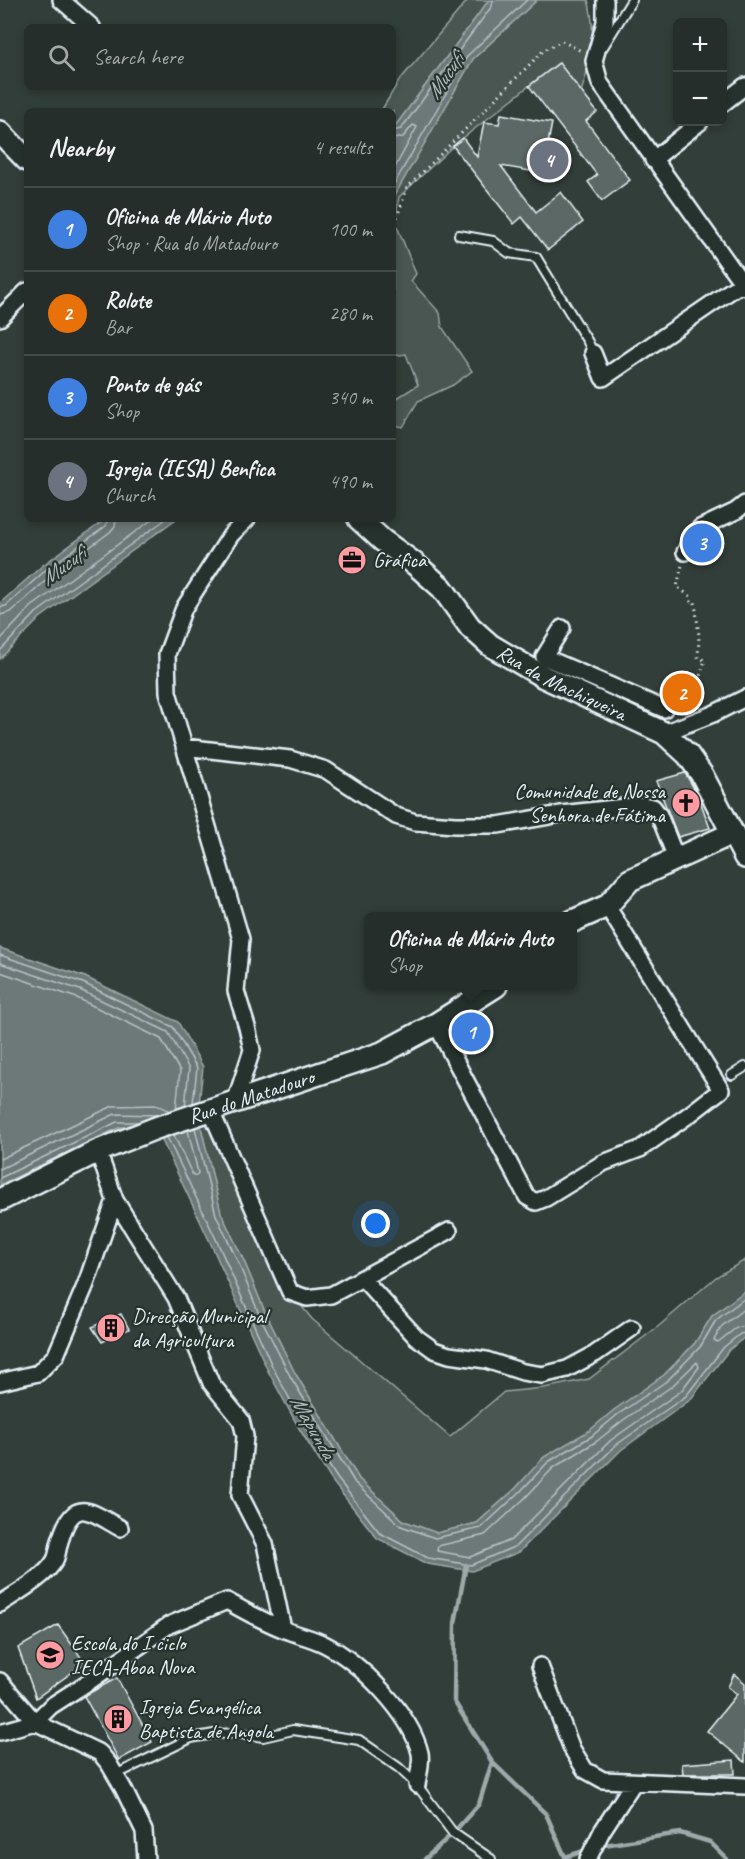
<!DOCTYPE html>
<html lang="en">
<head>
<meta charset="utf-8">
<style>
  body { margin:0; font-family:Caveat,sans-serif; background:#2e3633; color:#f1f3f6 }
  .controls { position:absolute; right:18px; top:18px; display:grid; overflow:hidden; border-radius:9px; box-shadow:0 3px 9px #0003 }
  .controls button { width:54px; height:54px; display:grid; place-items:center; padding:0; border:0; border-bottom:2px solid #424a47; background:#262e2b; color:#f1f3f6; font:30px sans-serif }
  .you { position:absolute; left:376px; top:1224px; width:21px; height:21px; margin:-15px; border:4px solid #fff; border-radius:50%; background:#1a73e8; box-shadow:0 0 0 9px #1a73e833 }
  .badge { display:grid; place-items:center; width:39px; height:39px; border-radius:50%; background:#ff9aa2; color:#fff; font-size:20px; font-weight:700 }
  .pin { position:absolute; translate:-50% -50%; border:3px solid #fff; box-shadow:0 2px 6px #0006 }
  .popup { position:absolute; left:364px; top:912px; width:213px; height:78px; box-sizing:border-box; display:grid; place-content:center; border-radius:9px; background:#262e2b; filter:drop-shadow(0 2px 4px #0005); font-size:20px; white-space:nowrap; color:#a4a8a9 }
  .popup b { font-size:22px; color:#f1f3f6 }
  .popup::after { content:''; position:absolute; left:50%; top:100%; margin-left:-12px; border:12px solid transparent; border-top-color:#262e2b }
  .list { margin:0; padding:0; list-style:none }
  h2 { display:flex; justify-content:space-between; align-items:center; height:78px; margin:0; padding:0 24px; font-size:26px }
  h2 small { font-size:20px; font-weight:400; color:#a4a8a9 }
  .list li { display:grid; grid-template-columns:39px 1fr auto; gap:18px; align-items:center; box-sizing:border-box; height:84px; padding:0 24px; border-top:2px solid #424a47 }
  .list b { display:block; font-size:22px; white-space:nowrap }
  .list p { margin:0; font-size:20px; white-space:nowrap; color:#a4a8a9 }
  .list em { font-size:20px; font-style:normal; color:#a4a8a9 }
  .icon { flex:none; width:33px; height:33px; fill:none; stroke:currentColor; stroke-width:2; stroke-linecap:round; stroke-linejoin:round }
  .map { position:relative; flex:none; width:745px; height:1859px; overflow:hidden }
  .search { position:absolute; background:#262e2b; box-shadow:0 3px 9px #0003; left:24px; top:24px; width:372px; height:66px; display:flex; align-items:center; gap:15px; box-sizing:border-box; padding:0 21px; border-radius:9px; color:#a4a8a9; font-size:22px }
  .panel { position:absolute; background:#262e2b; box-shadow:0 3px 9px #0003; left:24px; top:108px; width:372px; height:414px; border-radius:9px }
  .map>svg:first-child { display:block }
  .green { fill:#495651; stroke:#98a4a4; stroke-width:1.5 }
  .water { fill:#6d7978; stroke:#9ea9ab; stroke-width:1.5 }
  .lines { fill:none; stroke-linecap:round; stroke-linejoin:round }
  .shore { stroke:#b7c1c5; stroke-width:1.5 }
  .stream { stroke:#9ea9ab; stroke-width:4.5 }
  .building { fill:#5c6865; stroke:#e8f1f8; stroke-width:1.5 }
  .lane-casing { stroke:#e8f1f8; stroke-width:12 }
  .street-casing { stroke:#e8f1f8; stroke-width:20 }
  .secondary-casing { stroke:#e8f1f8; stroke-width:26 }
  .path { stroke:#e8f1f8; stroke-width:3; stroke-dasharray:1.5 4.5; stroke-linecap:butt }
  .lane { stroke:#26332d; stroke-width:8 }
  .street { stroke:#26332d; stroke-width:15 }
  .secondary { stroke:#26332d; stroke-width:21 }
  .labels { text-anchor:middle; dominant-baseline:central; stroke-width:4.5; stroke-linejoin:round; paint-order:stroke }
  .poi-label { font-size:21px; fill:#e8f1f8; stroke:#26332d; text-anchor:start }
  .street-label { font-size:21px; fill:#e8f1f8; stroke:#26332d }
  .water-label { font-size:22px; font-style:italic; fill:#b1bbbe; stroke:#26332d }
</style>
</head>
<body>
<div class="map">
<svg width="745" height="1859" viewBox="0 0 745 1859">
  <rect width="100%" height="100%" fill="#323e39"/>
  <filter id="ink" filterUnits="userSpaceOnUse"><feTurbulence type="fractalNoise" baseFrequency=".0167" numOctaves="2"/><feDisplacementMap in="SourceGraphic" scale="12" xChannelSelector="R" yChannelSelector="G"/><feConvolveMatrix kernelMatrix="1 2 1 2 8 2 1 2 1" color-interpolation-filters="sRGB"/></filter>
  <g filter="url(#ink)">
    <path class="green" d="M468,0h21l-96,129v-18h-12l18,-30z
      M537,0h51c9,31 3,62 -7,92l-23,-29 -105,83 -54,51 -4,24 21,53 -5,7 29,32 2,14 30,44 -19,14 -35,16 -15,26 -10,-2 1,-25 24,-15 -12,-31 -13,2v-158l80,-139z
      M211,1111l79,181 22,27 138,118 54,-45 40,-4 45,-9 71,-54 56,-48 29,-17v31l-33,25 -17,27 -31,32 -50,35 -25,21 -45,26 -29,32 -38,34 -40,10 -33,-12 -45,-42 -64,-106 -30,-61 -21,-51 -23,-48 -23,-99z"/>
    <path class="water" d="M489,0h48l-64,59 -80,139v-69z
      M106,519h70l-136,99 -40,41v-56l43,-38z
      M0,948l85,29 93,45 25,45 -5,47 23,99 23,48 21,51 30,61 64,106 45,42 33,12 40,-10 38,-34 29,-32 45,-26 25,-21 50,-35 31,-32 17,-27 33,-25v46l-16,13 -39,50 -69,50 -102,102 -47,19 -45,-7 -50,-26 -45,-57 -32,-51 -32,-59 -58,-129 -54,-114 -36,-1 -120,58z"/>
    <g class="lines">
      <path class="shore" d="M393,131l8,-2 91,-123 1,-6
        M393,139l10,-2 10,-12 4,2 -24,44
        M393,186l75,-131 59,-55
        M0,607l6,-1 41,-37 59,-43 2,-7
        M0,615l11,-3 41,-37 58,-43 5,-6 1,-7
        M0,640l31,-33 122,-88
        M0,651l36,-38 130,-94
        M0,955l83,28 90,44 24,41 -4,35
        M0,963l80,27 88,42 21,37 -4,37
        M0,972l77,26 84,41 19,32 -4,38
        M195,1128l21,87 23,49 20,50 31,62 65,107 46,43 34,12 46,-10 38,-35 29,-31 44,-26 25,-21 51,-35 32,-33 16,-27 29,-22
        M174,1135l18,39 4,2 2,-3 -10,-43
        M167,1137l49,102 57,129 32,59 32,51 43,55 48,25 43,7 45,-19 100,-101 70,-49 38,-49 16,-13 5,-1
        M0,1159l113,-53 44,-1 13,6
        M0,1169l115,-55 43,1
        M0,1178l117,-56h23
        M745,1308l-23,18 -8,14 4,2 18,-14 9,-2
        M697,1362l2,5 -18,24 -70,49 -100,100 -41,17 -33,-6 1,-5 47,-11 40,-37 28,-30 44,-27 25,-20 50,-35z"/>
      <path class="stream" d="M466,1565l-11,58 -1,78 38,61 54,52 20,45
        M598,1846l82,-13 30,9 17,17
        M565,1857l25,-8
        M425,1859l28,-26 26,-29 13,-42"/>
    </g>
    <path class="building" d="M559,63l38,49 -11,9 44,59 -28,21 -14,-19 9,-7 -68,-89z
      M501,114l51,9 -8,41 -7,-1 -1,9 -35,-6 35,46 25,-20 22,30 -35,28 -26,-33 -8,7 -61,-78 10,-8 14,19 7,-35 15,2z
      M685,773l13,22 12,33 -32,9 -22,-56z
      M121,1314l8,15 -27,13 -10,-15z
      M58,1625l27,38 -49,35 -18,-50z
      M734,1674l11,9v79l-38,-31 30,-37 -9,-7z
      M117,1678l35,64 -33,18 -35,-64z
      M734,1760l1,14h-52l-1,-10z"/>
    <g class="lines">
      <g class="lane-casing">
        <path id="lane" d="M603,47l29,-47
          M459,235l34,6 16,12 27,4 52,85 5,11
          M732,1075l13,-8
          M115,1775l76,-37 23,-4 26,-1 23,4 30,-7 66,10 40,28 18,17 36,48 38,26"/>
      </g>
      <g class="street-casing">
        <path id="street" d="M61,0l31,27
          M605,0v22l-11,39 6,22 145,204
          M722,104l23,-18
          M653,160l47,-38
          M0,318l27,-27
          M593,353l10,25 142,-97
          M685,552l15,-24 36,-17 9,-7
          M562,628l-18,29 120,52
          M664,733l49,-19 32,-16
          M184,747l106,12 36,11 70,46 19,6 40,3h43l63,-11 82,-9 10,2 6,8 17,43
          M436,1024l91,173 9,5 10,-4 57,-35 37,-14 50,-35 31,-24 -114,-184
          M235,1102l17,-52 -5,-23 -11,-36 5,-52 -73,-247 -1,-38 17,-46 47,-73 16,-16
          M211,1111l79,181 17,6 24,-3 118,-64
          M98,1151l17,49 61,98 35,85 30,37 4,16 -5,59 25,49 18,85
          M363,1279l53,58 18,13 15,5 37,5 37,12 19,3 25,-6 28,-15 37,-26
          M0,1382l38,-9 18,-18 30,-71 29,-84
          M0,1604c15,-10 46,-27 55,-44 3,-6 3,-15 6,-22 13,-43 30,-26 59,-10
          M540,1666l32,83 13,21 18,10 142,6
          M0,1681l35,41 65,31 9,11 14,24 21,43 2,28
          M0,1732l35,-10 16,-16 42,-27 76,-54 58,-24c19,11 38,21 58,29 13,5 27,8 39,14 36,18 87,70 96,109 2,10 -2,22 -3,32
          M588,1859l14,-28 32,-49"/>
      </g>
      <g class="secondary-casing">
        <g id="secondary">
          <path d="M0,132l27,28"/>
          <path id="s1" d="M359,519l23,21 33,24 27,24 28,39 20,18 54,32 120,56 24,22 14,20 43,82"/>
          <path d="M573,921l34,-15 23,-26 103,-47"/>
          <path id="s2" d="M0,1200l98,-49 58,-23 226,-75 54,-29 60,-38"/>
        </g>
      </g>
      <path class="path" d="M393,229l14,-41 137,-138 18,-9 19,10
        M677,707l20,-12 -1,-8 -14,-3 4,-11 14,3 5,-16 -7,-2 1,-22 -4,-34h-4l-1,-6 -13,-9 5,-22"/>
      <use href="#lane" class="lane"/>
      <use href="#street" class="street"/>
      <use href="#secondary" class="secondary"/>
    </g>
  </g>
  <defs>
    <g id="office-disc" transform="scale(1.5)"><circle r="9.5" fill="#ff9aa2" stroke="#26332d"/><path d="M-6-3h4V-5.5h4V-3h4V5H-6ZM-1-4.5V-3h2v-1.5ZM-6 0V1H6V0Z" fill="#111"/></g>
    <g id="church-disc" transform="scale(1.5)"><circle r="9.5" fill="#ff9aa2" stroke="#26332d"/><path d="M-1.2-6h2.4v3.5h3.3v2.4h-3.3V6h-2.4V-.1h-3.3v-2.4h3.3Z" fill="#111"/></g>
    <g id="building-disc" transform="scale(1.5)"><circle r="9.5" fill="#ff9aa2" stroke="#26332d"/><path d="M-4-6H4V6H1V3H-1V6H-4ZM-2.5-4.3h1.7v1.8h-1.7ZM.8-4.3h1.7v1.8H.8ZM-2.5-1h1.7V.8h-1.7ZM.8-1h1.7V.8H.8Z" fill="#111"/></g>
    <g id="school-disc" transform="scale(1.5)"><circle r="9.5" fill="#ff9aa2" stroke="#26332d"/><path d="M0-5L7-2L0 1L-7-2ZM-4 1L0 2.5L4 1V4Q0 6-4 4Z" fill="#111"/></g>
  </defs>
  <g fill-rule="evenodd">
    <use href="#office-disc" x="352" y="560"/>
    <use href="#church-disc" x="686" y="803"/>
    <use href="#building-disc" x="111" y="1328"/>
    <use href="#school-disc" x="50" y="1655"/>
    <use href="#building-disc" x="118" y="1719"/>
  </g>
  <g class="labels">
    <g class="poi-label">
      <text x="373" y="560">Gráfica</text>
      <text x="665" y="791" text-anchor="end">Comunidade de Nossa<tspan x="665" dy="24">Senhora de Fátima</tspan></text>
      <text x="132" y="1316">Direcção Municipal<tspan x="132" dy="24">da Agricultura</tspan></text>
      <text x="71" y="1643">Escola do I ciclo<tspan x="71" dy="24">IECA-Aboa Nova</tspan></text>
      <text x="139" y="1707">Igreja Evangélica<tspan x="139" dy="24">Baptista de Angola</tspan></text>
    </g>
    <g class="street-label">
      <text stroke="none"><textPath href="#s1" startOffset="264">Rua da Machiqueira</textPath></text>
      <text stroke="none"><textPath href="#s2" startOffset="272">Rua do Matadouro</textPath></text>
    </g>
    <g class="water-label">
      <text transform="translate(445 76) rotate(-56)">Mucufi</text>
      <text transform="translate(63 566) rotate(-36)">Mucufi</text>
      <text transform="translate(313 1427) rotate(60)">Mapunda</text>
    </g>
  </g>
</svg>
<div class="controls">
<button>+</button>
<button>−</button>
</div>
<div class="you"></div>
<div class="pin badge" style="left:471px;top:1032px;background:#3f7fe0">1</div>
<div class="popup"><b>Oficina de Mário Auto</b>Shop</div>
<div class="pin badge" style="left:682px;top:693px;background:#e8710a">2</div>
<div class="pin badge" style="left:702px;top:543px;background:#3f7fe0">3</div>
<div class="pin badge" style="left:549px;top:160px;background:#6b7280">4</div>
<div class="search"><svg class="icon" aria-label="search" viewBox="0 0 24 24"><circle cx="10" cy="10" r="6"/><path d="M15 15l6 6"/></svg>Search here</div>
<section class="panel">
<h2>Nearby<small>4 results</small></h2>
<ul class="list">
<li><span class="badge" style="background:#3f7fe0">1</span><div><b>Oficina de Mário Auto</b><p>Shop · Rua do Matadouro</p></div><em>100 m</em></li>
<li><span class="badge" style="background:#e8710a">2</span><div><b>Rolote</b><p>Bar</p></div><em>280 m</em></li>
<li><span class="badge" style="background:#3f7fe0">3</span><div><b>Ponto de gás</b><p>Shop</p></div><em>340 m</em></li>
<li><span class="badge" style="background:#6b7280">4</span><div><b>Igreja (IESA) Benfica</b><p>Church</p></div><em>490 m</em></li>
</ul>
</section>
</div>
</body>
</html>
